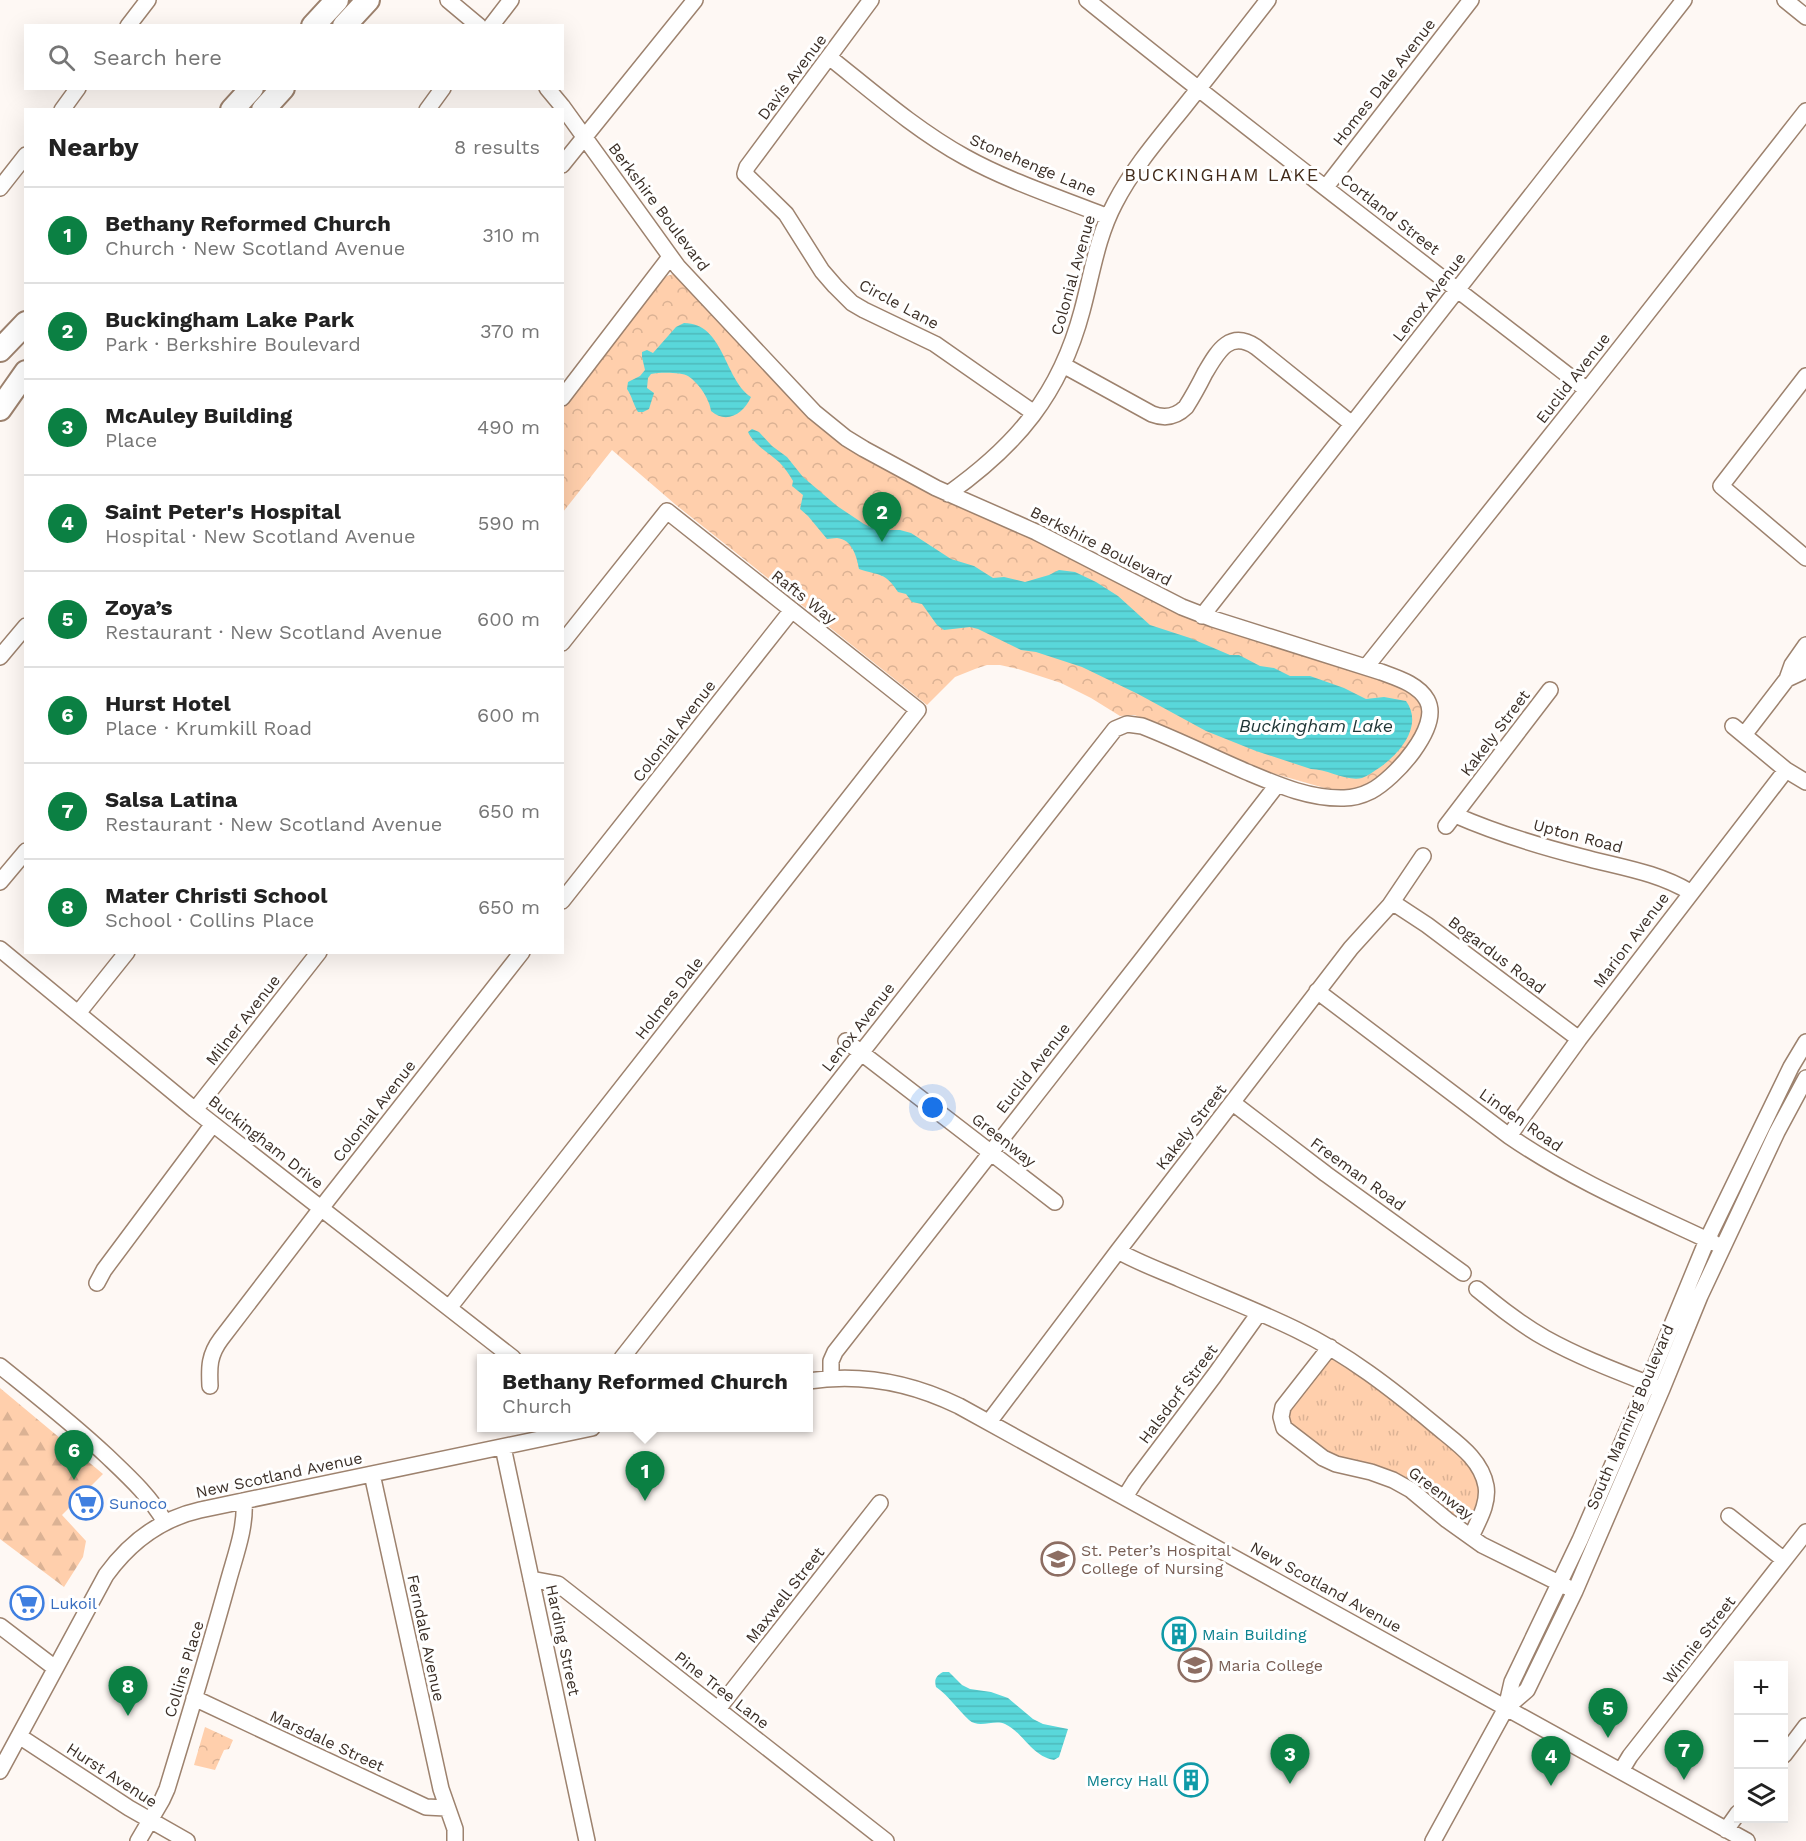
<!DOCTYPE html>
<html lang="en">
<head>
<meta charset="utf-8">
<style>
  body { margin:0; font-family:"Work Sans",sans-serif; background:#f2f2f2; color:#222 }
  .controls { position:absolute; right:18px; bottom:18px; display:grid; overflow:hidden; border-radius:0px; box-shadow:0 6px 24px #0002 }
  .controls button { width:54px; height:54px; display:grid; place-items:center; padding:0; border:0; border-bottom:2px solid #e0e0e0; background:#fff; color:#222; font:30px sans-serif }
  .you { position:absolute; left:933px; top:1108px; width:21px; height:21px; margin:-15px; border:4px solid #fff; border-radius:50%; background:#1a73e8; box-shadow:0 0 0 9px #1a73e833 }
  .badge { display:grid; place-items:center; width:39px; height:39px; border-radius:50%; background:#0b8043; color:#fff; font-size:20px; font-weight:700 }
  .pin { position:absolute; translate:-50% -50px; filter:drop-shadow(0 2px 3px #0008) }
  .pin::after { content:''; position:absolute; top:32px; width:21px; height:18px; background:inherit; clip-path:polygon(0 0,100% 0,50% 100%) }
  .popup { position:absolute; left:477px; top:1354px; width:336px; height:78px; box-sizing:border-box; display:grid; place-content:center; border-radius:0px; background:#fff; filter:drop-shadow(0 2px 4px #0005); font-size:20px; white-space:nowrap; color:#767676 }
  .popup b { font-size:22px; color:#222 }
  .popup::after { content:''; position:absolute; left:50%; top:100%; margin-left:-12px; border:12px solid transparent; border-top-color:#fff }
  .list { margin:0; padding:0; list-style:none }
  h2 { display:flex; justify-content:space-between; align-items:center; height:78px; margin:0; padding:0 24px; font-size:26px }
  h2 small { font-size:20px; font-weight:400; color:#767676 }
  .list li { display:grid; grid-template-columns:39px 1fr auto; gap:18px; align-items:center; box-sizing:border-box; height:96px; padding:0 24px; border-top:2px solid #e0e0e0 }
  .list b { display:block; font-size:22px; white-space:nowrap }
  .list p { margin:0; font-size:20px; white-space:nowrap; color:#767676 }
  .list em { font-size:20px; font-style:normal; color:#767676 }
  .icon { flex:none; width:33px; height:33px; fill:none; stroke:currentColor; stroke-width:2; stroke-linecap:round; stroke-linejoin:round }
  .map { position:relative; flex:none; width:1806px; height:1841px; overflow:hidden }
  .search { position:absolute; background:#fff; box-shadow:0 6px 24px #0002; left:24px; top:24px; width:540px; height:66px; display:flex; align-items:center; gap:15px; box-sizing:border-box; padding:0 21px; border-radius:0px; color:#767676; font-size:22px }
  .panel { position:absolute; background:#fff; box-shadow:0 6px 24px #0002; left:24px; top:108px; width:540px; height:846px; border-radius:0px }
  .map>svg:first-child { display:block }
  .grass { fill:url(#grass-tufts) }
  .forest { fill:url(#forest-firs) }
  .park { fill:url(#park-crowns) }
  .water { fill:url(#water-rules) }
  .lines { fill:none; stroke-linecap:round; stroke-linejoin:round }
  .minor-casing { stroke:#9d826e; stroke-width:18 }
  .highway-casing { stroke:#9d826e; stroke-width:26 }
  .minor { stroke:#fff; stroke-width:15 }
  .highway { stroke:#fff; stroke-width:22 }
  .labels { text-anchor:middle; dominant-baseline:central; stroke-width:6; stroke-linejoin:round; paint-order:stroke }
  .street-label { font-size:16px; fill:#3b2f27; stroke:#fff }
  .shop-label { font-size:16px; fill:#366cbe; stroke:#fff; text-anchor:start }
  .education-label { font-size:16px; fill:#785e54; stroke:#fff; text-anchor:start }
  .culture-label { font-size:16px; fill:#0d838f; stroke:#fff; text-anchor:start }
  .neighbourhood-label { font-size:18px; letter-spacing:1.5px; fill:#412a19; stroke:#fff }
  .water-label { font-size:18px; font-style:italic; fill:#1f3535; stroke:#fff }
</style>
</head>
<body>
<div class="map">
<svg width="1806" height="1841" viewBox="0 0 1806 1841">
  <defs>
    <pattern id="grass-tufts" width="24" height="20" patternUnits="userSpaceOnUse" patternTransform="scale(1.5)"><rect width="24" height="20" fill="#ffcfac"/><path d="M3 7l-1-3M5 7V3M7 7l1-3M15 17l-1-3M17 17v-4M19 17l1-3" fill="none" stroke="#dbb294"/></pattern>
    <pattern id="forest-firs" width="22" height="20" patternUnits="userSpaceOnUse" patternTransform="scale(1.5)"><rect width="22" height="20" fill="#ffcfac"/><path d="M5 1l3.5 6h-7zM16 11l3.5 6h-7z" fill="#dbb294"/></pattern>
    <pattern id="park-crowns" width="20" height="18" patternUnits="userSpaceOnUse" patternTransform="scale(1.5)"><rect width="20" height="18" fill="#ffcfac"/><path d="M2 6a3 3 0 1 1 6 0M12 15a3 3 0 1 1 6 0" fill="none" stroke="#dbb294"/></pattern>
    <pattern id="water-rules" width="6" height="5" patternUnits="userSpaceOnUse" patternTransform="scale(1.5)"><rect width="6" height="5" fill="#59d7da"/><path d="M0 2.5h6" fill="none" stroke="#4eb9bb"/></pattern>
  </defs>
  <rect width="100%" height="100%" fill="#fef8f4"/>
  <path class="grass" d="M1331,1359l11,3 84,62 40,35 15,28 -6,26 -9,7h-8l-127,-64 -42,-32 -1,-11 39,-52z"/>
  <path class="forest" d="M0,1388l103,86 -41,41 24,26 -3,16 -19,30 -64,-48z"/>
  <path class="park" d="M673,274l5,2 141,149 197,106 50,23 95,51 37,17 135,41 51,18 27,13 8,8 4,12v8l-15,25 -25,26 -24,16 -24,2 -67,-19 -113,-50 -21,-7 -14,1 -29,-18 -30,-15 -43,-14 -18,-4h-13l-12,4 -20,8 -28,28 -251,-200 -64,-55 -49,62 -1,-102 97,-127 8,-7z
    M205,1727l28,13 -4,9 -5,1 -9,20 -21,-5z"/>
  <path class="water" d="M684,323c40,0 40,56 67,74 -7,16 -24,28 -40,14 -1,-11 -12,-28 -23,-35 -6,-4 -29,-4 -37,-2l-3,4 -1,10 7,5 -5,16 -6,3h-5c-5,-8 -6,-16 -11,-23l1,-7 12,-6 5,-6 -3,-13v-5l5,-2 6,3 23,-26z
    M752,429l7,3 13,14 15,11 16,20 34,29 27,18 13,6h23l11,3 40,26 23,7 19,12 11,-1 21,5 24,-7 10,-5 16,2 21,10 22,14 32,29 40,13 40,17h9l21,11 14,2 16,8h20l34,12 22,11 18,-2 22,4c18,25 -7,53 -27,67 -5,3 -11,8 -17,10 -14,4 -35,-9 -51,-9l-55,-18 -50,-20 -68,-37 -56,-27 -46,-15 -15,-2 -43,-21 -8,-2 -26,3 -7,-5 -15,-21 -10,-2 -6,-8 -8,-2c-13,-20 -18,-16 -39,-23 -2,-12 -7,-30 -22,-31 -4,0 -7,1 -10,1l-19,-23 -8,-7 3,-14 -11,-9 1,-5c-4,-7 -8,-13 -14,-19 -10,-9 -25,-17 -31,-30z
    M943,1672h6l13,13 8,4 21,3 17,6 25,21 10,5 25,5 -9,28 -5,3c-23,-4 -30,-27 -49,-36 -11,-5 -26,5 -36,-4 -12,-11 -19,-23 -33,-33 -2,-8 0,-11 7,-15z"/>
  <g class="lines">
    <g class="minor-casing">
      <path id="minor" d="M448,0l31,26
        M871,0l-124,167 -2,7 41,40 36,57 13,15 17,17 12,7 71,34 99,69
        M1087,0c164,133 333,260 500,390
        M1785,0l21,17
        M128,26l20,-26
        M491,26l20,-26
        M829,57c44,35 87,73 136,100 45,25 96,41 143,60
        M547,88l15,18 116,161 136,145 32,26 18,11 72,39 100,44 146,75 31,12 168,53c16,6 37,12 46,28 15,27 -33,79 -56,91 -8,4 -18,7 -27,7 -34,1 -66,-13 -97,-26 -35,-15 -69,-32 -105,-46l-15,-2 -12,5 -493,629
        M62,110l16,-22
        M427,110l16,-22
        M562,165l133,-165
        M1326,187l145,-187
        M0,188l26,-33
        M1063,365l89,49c13,5 24,3 34,-7 7,-11 13,-22 19,-34 12,-20 24,-44 51,-26l96,77
        M1806,376l-85,110 85,72
        M562,398l108,-141
        M948,494c69,-49 112,-100 134,-183 10,-37 15,-74 33,-108 18,-35 44,-65 69,-96 28,-35 56,-71 84,-107
        M1202,616l482,-616
        M0,657l26,-31
        M1366,667l221,-277 219,-279
        M1787,679l15,-7 4,-6
        M1733,726l53,44 20,12
        M1744,735l43,-56 5,-14 14,-20
        M1455,815c41,18 84,31 127,42 37,10 75,15 108,35
        M1446,826l104,-136
        M0,882l26,-31
        M562,901l230,-291
        M1392,902l35,23 152,114
        M0,949l195,161 318,248
        M1317,991l192,145c64,44 135,74 205,107
        M79,1012l48,-60
        M846,1041l209,161
        M1233,1103l93,71 137,99
        M195,1110l124,-158
        M1509,1136l70,-97 207,-269
        M1118,1251c19,11 41,19 62,28 39,17 78,32 117,51 50,24 95,59 138,95 20,17 46,33 51,61 3,18 -8,35 -15,51
        M97,1283l7,-13 109,-146
        M1477,1289c21,17 43,35 68,49 36,20 74,34 112,49
        M449,1308l469,-598 -251,-199 -105,132
        M1330,1347l-47,60 -2,10 3,11 39,30 13,6 35,8 22,8 18,10 36,30 35,25 85,42
        M0,1366c36,29 73,58 107,90 22,21 42,39 58,66
        M831,1379v-18l4,-9 308,-394 134,-173
        M808,1381c52,-8 104,2 151,25l788,435
        M210,1386c-1,-19 -1,-31 11,-47l108,-141 193,-246
        M989,1422l129,-171 233,-303 39,-43 33,-49
        M503,1447l84,394
        M372,1474l69,315 14,40v12
        M1125,1497l10,-16 79,-105 45,-63
        M1729,1516l55,44
        M531,1579l27,5 328,257
        M0,1626l55,42
        M194,1698l232,109 20,1
        M1506,1708l21,-18 48,-99 87,-202 38,-93 77,-164 29,-54
        M718,1709l162,-206
        M19,1736l110,72 58,33
        M1784,1755l22,-29
        M0,1771l106,-196c24,-33 54,-56 94,-65l392,-82
        M1621,1771l9,-15 176,-224
        M1726,1830l12,-17
        M138,1841l24,-41 5,-11c21,-69 42,-138 61,-207 7,-26 18,-54 16,-81
        M1433,1841l73,-133 6,-26 68,-142 68,-157 59,-143 84,-173 15,-25"/>
    </g>
    <g class="highway-casing">
      <path id="highway" d="M313,26l24,-26
        M344,26l24,-26
        M232,110l20,-22
        M263,110l20,-22
        M0,350l26,-27
        M0,409l26,-37"/>
    </g>
    <use href="#minor" class="minor"/>
    <use href="#highway" class="highway"/>
  </g>
  <defs>
    <g id="supermarket-ring" transform="scale(1.725)"><circle r="9.5" fill="#fff" stroke="#3f7fe0" stroke-width="1.5"/><path d="M-6-5.5h2.5l.6 2H6L4.5 2H-2.5L-4.4-4H-6ZM-1.5 3.2a1.3 1.3 0 1 0 .1 0ZM3 3.2a1.3 1.3 0 1 0 .1 0Z" fill="#3f7fe0"/></g>
    <g id="university-ring" transform="scale(1.725)"><circle r="9.5" fill="#fff" stroke="#8d6e63" stroke-width="1.5"/><path d="M0-5L7-2L0 1L-7-2ZM-4 1L0 2.5L4 1V4Q0 6-4 4Z" fill="#8d6e63"/></g>
    <g id="building-ring" transform="scale(1.725)"><circle r="9.5" fill="#fff" stroke="#0f9aa8" stroke-width="1.5"/><path d="M-4-6H4V6H1V3H-1V6H-4ZM-2.5-4.3h1.7v1.8h-1.7ZM.8-4.3h1.7v1.8H.8ZM-2.5-1h1.7V.8h-1.7ZM.8-1h1.7V.8H.8Z" fill="#0f9aa8"/></g>
  </defs>
  <g fill-rule="evenodd">
    <use href="#supermarket-ring" x="86" y="1503"/>
    <use href="#university-ring" x="1058" y="1559"/>
    <use href="#supermarket-ring" x="27" y="1603"/>
    <use href="#building-ring" x="1179" y="1634"/>
    <use href="#university-ring" x="1195" y="1665"/>
    <use href="#building-ring" x="1191" y="1780"/>
  </g>
  <g class="labels">
    <g class="street-label">
      <text transform="translate(792 77) rotate(-53)">Davis Avenue</text>
      <text transform="translate(1384 82) rotate(-52)">Homes Dale Avenue</text>
      <text transform="translate(1033 165) rotate(23)">Stonehenge Lane</text>
      <text transform="translate(659 207) rotate(53)">Berkshire Boulevard</text>
      <text transform="translate(1390 214) rotate(38)">Cortland Street</text>
      <text transform="translate(1073 275) rotate(-74)">Colonial Avenue</text>
      <text transform="translate(1429 297) rotate(-52)">Lenox Avenue</text>
      <text transform="translate(899 304) rotate(28)">Circle Lane</text>
      <text transform="translate(1573 378) rotate(-52)">Euclid Avenue</text>
      <text transform="translate(1101 546) rotate(27)">Berkshire Boulevard</text>
      <text transform="translate(804 597) rotate(38)">Rafts Way</text>
      <text transform="translate(674 731) rotate(-52)">Colonial Avenue</text>
      <text transform="translate(1495 733) rotate(-53)">Kakely Street</text>
      <text transform="translate(1578 836) rotate(15)">Upton Road</text>
      <text transform="translate(1631 940) rotate(-53)">Marion Avenue</text>
      <text transform="translate(1497 955) rotate(37)">Bogardus Road</text>
      <text transform="translate(669 998) rotate(-52)">Holmes Dale</text>
      <text transform="translate(243 1020) rotate(-52)">Milner Avenue</text>
      <text transform="translate(858 1027) rotate(-52)">Lenox Avenue</text>
      <text transform="translate(1033 1068) rotate(-52)">Euclid Avenue</text>
      <text transform="translate(374 1111) rotate(-52)">Colonial Avenue</text>
      <text transform="translate(1521 1120) rotate(35)">Linden Road</text>
      <text transform="translate(1191 1127) rotate(-52)">Kakely Street</text>
      <text transform="translate(1004 1140) rotate(38)">Greenway</text>
      <text transform="translate(266 1142) rotate(38)">Buckingham Drive</text>
      <text transform="translate(1358 1174) rotate(36)">Freeman Road</text>
      <text transform="translate(1178 1394) rotate(-53)">Halsdorf Street</text>
      <text transform="translate(1630 1417) rotate(-67)">South Manning Boulevard</text>
      <text transform="translate(279 1475) rotate(-12)">New Scotland Avenue</text>
      <text transform="translate(1441 1493) rotate(37)">Greenway</text>
      <text transform="translate(1326 1587) rotate(29)">New Scotland Avenue</text>
      <text transform="translate(785 1595) rotate(-52)">Maxwell Street</text>
      <text transform="translate(426 1638) rotate(78)">Ferndale Avenue</text>
      <text transform="translate(563 1640) rotate(78)">Harding Street</text>
      <text transform="translate(1699 1640) rotate(-52)">Winnie Street</text>
      <text transform="translate(184 1669) rotate(-73)">Collins Place</text>
      <text transform="translate(722 1690) rotate(38)">Pine Tree Lane</text>
      <text transform="translate(327 1741) rotate(25)">Marsdale Street</text>
      <text transform="translate(112 1775) rotate(33)">Hurst Avenue</text>
    </g>
    <g class="shop-label">
      <text x="109" y="1503">Sunoco</text>
      <text x="50" y="1603">Lukoil</text>
    </g>
    <g class="education-label">
      <text x="1081" y="1550">St. Peter’s Hospital<tspan x="1081" dy="18">College of Nursing</tspan></text>
      <text x="1218" y="1665">Maria College</text>
    </g>
    <g class="culture-label">
      <text x="1202" y="1634">Main Building</text>
      <text x="1168" y="1780" text-anchor="end">Mercy Hall</text>
    </g>
    <g class="neighbourhood-label">
      <text x="1222" y="174">BUCKINGHAM LAKE</text>
    </g>
    <g class="water-label">
      <text x="1316" y="725">Buckingham Lake</text>
    </g>
  </g>
</svg>
<div class="controls">
<button>+</button>
<button>−</button>
<button><svg class="icon" aria-label="layers" viewBox="0 0 24 24"><path d="M12 4l9 5-9 5-9-5zM3 14l9 5 9-5"/></svg></button>
</div>
<div class="you"></div>
<div class="pin badge" style="left:645px;top:1501px">1</div>
<div class="popup"><b>Bethany Reformed Church</b>Church</div>
<div class="pin badge" style="left:882px;top:542px">2</div>
<div class="pin badge" style="left:1290px;top:1784px">3</div>
<div class="pin badge" style="left:1551px;top:1786px">4</div>
<div class="pin badge" style="left:1608px;top:1738px">5</div>
<div class="pin badge" style="left:74px;top:1480px">6</div>
<div class="pin badge" style="left:1684px;top:1780px">7</div>
<div class="pin badge" style="left:128px;top:1716px">8</div>
<div class="search"><svg class="icon" aria-label="search" viewBox="0 0 24 24"><circle cx="10" cy="10" r="6"/><path d="M15 15l6 6"/></svg>Search here</div>
<section class="panel">
<h2>Nearby<small>8 results</small></h2>
<ul class="list">
<li><span class="badge">1</span><div><b>Bethany Reformed Church</b><p>Church · New Scotland Avenue</p></div><em>310 m</em></li>
<li><span class="badge">2</span><div><b>Buckingham Lake Park</b><p>Park · Berkshire Boulevard</p></div><em>370 m</em></li>
<li><span class="badge">3</span><div><b>McAuley Building</b><p>Place</p></div><em>490 m</em></li>
<li><span class="badge">4</span><div><b>Saint Peter's Hospital</b><p>Hospital · New Scotland Avenue</p></div><em>590 m</em></li>
<li><span class="badge">5</span><div><b>Zoya’s</b><p>Restaurant · New Scotland Avenue</p></div><em>600 m</em></li>
<li><span class="badge">6</span><div><b>Hurst Hotel</b><p>Place · Krumkill Road</p></div><em>600 m</em></li>
<li><span class="badge">7</span><div><b>Salsa Latina</b><p>Restaurant · New Scotland Avenue</p></div><em>650 m</em></li>
<li><span class="badge">8</span><div><b>Mater Christi School</b><p>School · Collins Place</p></div><em>650 m</em></li>
</ul>
</section>
</div>
</body>
</html>
